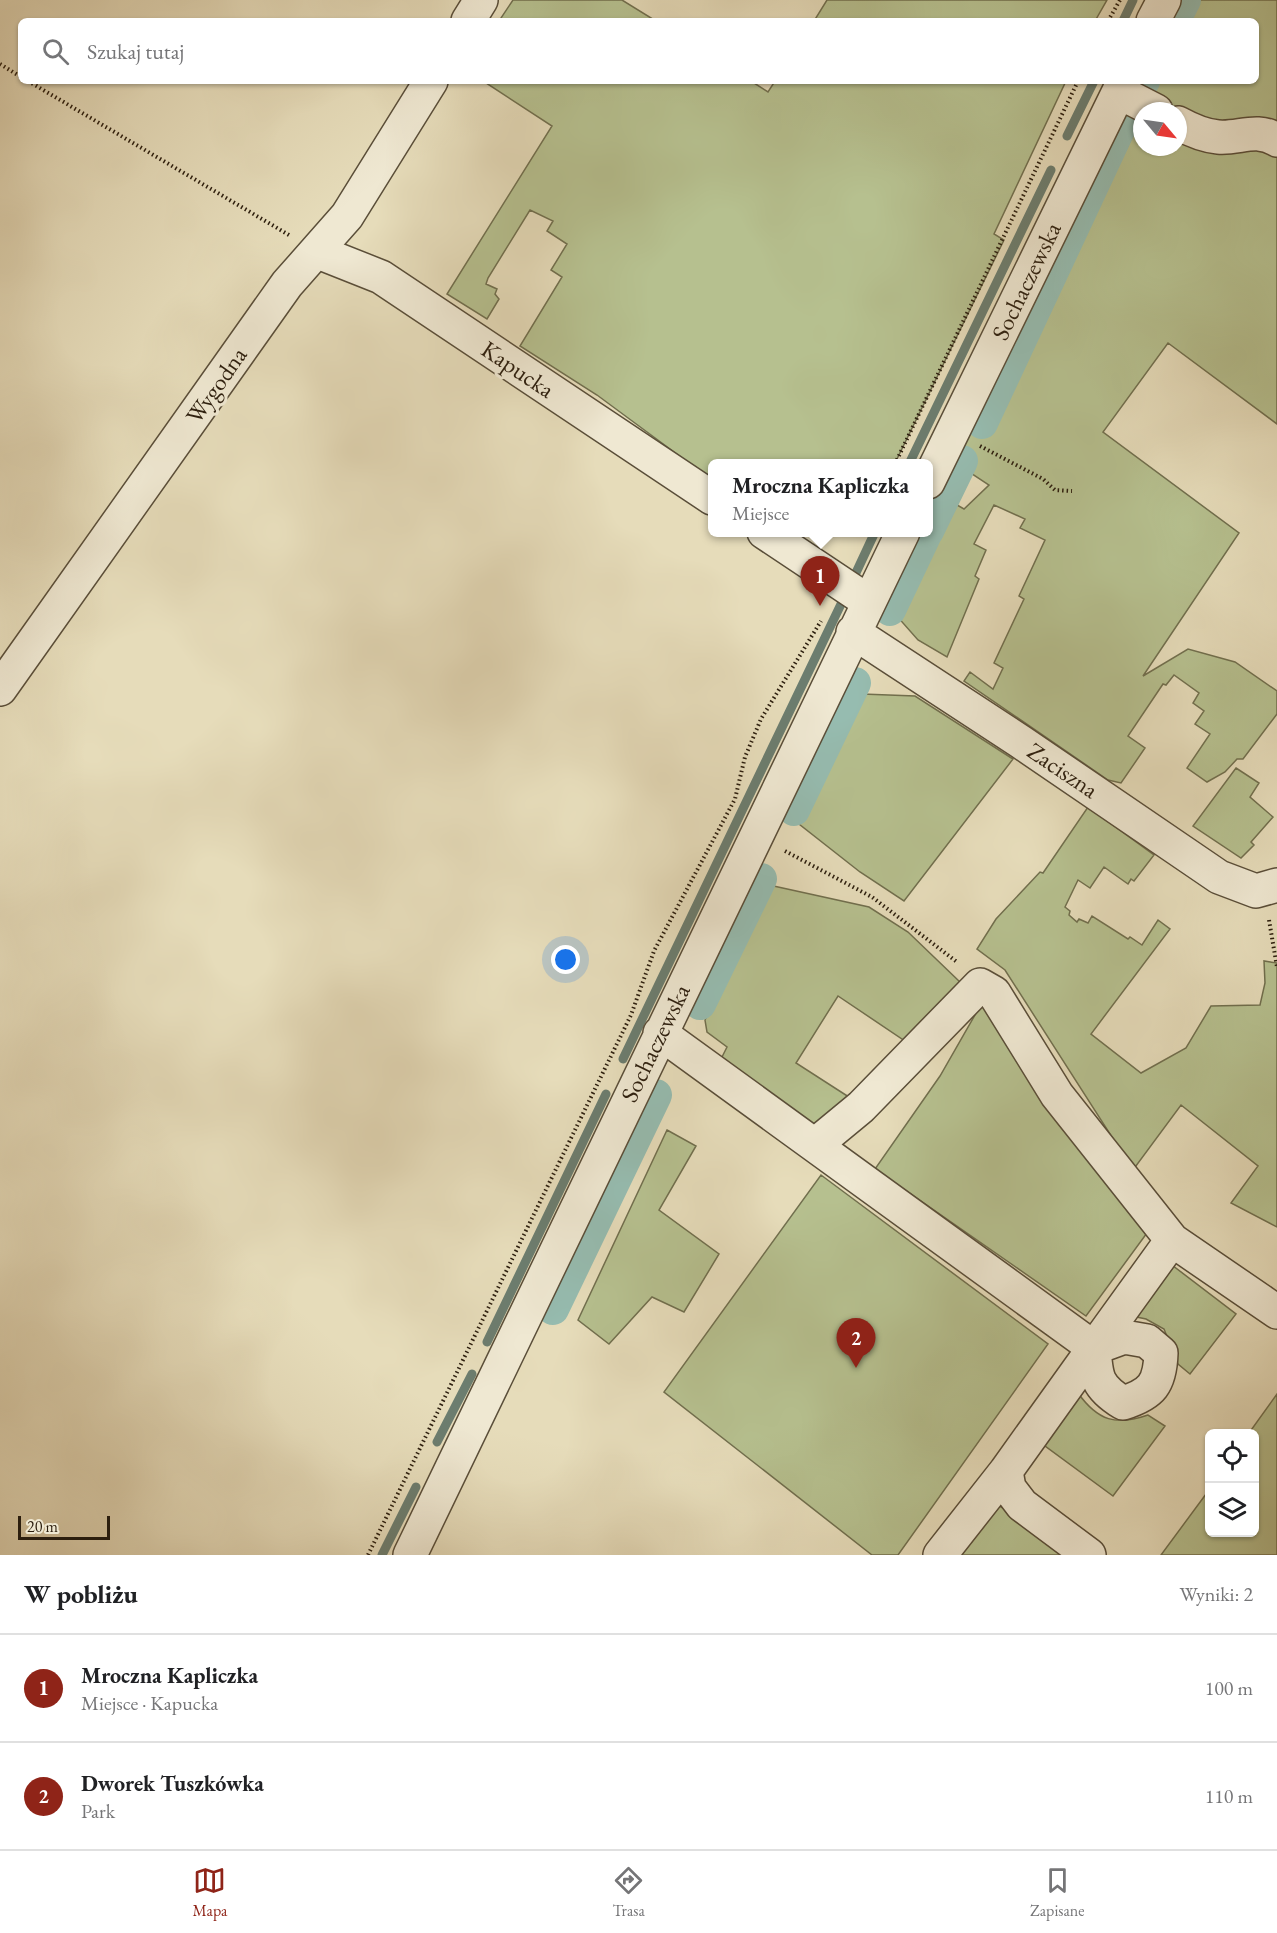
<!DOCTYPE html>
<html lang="pl">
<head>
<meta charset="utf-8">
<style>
  body { margin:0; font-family:"EB Garamond",serif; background:#f6f6f6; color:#202124 }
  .controls { position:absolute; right:18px; bottom:18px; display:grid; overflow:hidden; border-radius:9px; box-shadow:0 2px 4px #0004 }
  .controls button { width:54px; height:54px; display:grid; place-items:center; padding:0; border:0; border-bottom:2px solid #e0e0e0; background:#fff; color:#202124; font:30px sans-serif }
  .compass { position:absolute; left:1133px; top:102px; width:54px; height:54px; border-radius:50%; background:#fff; box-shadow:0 2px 4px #0004; rotate:119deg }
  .scale { position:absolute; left:18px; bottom:15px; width:92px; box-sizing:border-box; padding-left:6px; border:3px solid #2c1e0e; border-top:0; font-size:16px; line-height:21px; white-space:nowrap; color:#2c1e0e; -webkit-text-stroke:4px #efe8d2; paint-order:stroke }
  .you { position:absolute; left:566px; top:960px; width:21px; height:21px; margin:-15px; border:4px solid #fff; border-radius:50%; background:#1a73e8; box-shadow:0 0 0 9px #1a73e833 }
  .badge { display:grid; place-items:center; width:39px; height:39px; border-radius:50%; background:#8f2418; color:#fff; font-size:20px; font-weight:700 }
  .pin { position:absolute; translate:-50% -50px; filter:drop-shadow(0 2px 3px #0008) }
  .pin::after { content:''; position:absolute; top:32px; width:21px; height:18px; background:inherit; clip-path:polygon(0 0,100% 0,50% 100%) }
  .popup { position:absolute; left:708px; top:459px; width:225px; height:78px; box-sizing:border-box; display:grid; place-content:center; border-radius:9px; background:#fff; filter:drop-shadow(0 2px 4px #0005); font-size:20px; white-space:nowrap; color:#757577 }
  .popup b { font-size:22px; color:#202124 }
  .popup::after { content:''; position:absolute; left:50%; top:100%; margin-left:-12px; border:12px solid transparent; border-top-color:#fff }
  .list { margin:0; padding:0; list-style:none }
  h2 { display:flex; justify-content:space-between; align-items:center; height:78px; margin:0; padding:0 24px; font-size:26px }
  h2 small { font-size:20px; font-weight:400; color:#757577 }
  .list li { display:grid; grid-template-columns:39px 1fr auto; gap:18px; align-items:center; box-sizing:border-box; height:108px; padding:0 24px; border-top:2px solid #e0e0e0 }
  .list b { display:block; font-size:22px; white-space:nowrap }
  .list p { margin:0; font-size:20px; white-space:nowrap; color:#757577 }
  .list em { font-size:20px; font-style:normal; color:#757577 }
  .icon { flex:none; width:33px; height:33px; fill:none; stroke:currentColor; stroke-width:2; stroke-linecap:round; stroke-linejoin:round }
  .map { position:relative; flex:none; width:1277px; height:1555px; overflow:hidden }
  .search { position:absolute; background:#fff; box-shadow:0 2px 4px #0004; left:18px; right:18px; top:18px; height:66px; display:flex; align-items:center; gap:15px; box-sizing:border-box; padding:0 21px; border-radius:9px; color:#757577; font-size:22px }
  .sheet { height:294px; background:#fff }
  nav { display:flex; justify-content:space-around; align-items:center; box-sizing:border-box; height:84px; border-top:2px solid #e0e0e0; background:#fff; font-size:16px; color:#757577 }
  nav a { display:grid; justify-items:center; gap:3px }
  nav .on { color:#8f2418 }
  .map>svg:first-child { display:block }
  .green { fill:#b6c08f; stroke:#716f4e; stroke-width:1.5 }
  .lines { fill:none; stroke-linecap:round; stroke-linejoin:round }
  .stream { stroke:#6c7d6f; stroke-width:9 }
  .canal { stroke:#96bcb0; stroke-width:32 }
  .minor-casing { stroke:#5a4e39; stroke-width:36 }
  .path { stroke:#2c1e0e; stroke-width:4; stroke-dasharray:1.5 3; stroke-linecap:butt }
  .minor { stroke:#efe8d2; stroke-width:33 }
  .labels { text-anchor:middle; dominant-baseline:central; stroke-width:6; stroke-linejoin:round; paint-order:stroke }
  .street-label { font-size:24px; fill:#2c1e0e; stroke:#efe8d2 }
</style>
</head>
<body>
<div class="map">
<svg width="1277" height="1555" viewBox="0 0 1277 1555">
  <rect width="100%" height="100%" fill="#e6dcba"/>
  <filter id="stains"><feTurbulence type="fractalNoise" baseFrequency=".00333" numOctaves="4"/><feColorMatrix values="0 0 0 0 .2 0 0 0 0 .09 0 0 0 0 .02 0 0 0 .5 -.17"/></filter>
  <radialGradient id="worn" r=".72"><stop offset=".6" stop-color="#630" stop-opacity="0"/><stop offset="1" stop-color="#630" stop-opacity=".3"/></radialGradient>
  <path class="green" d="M513,0h109l34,21h-157z
    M827,0h280l-12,21h-281z
    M1200,0h77v424l-109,-81 -65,89 136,101 -96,143 45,-27 47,13 42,29v23l-34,45h-6l-12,13 -18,10 -20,-14 23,-34 -15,-10 9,-13 -11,-8 6,-10 -25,-18 -8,10 -3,-1 -35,52 17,12 -24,35 -13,-3 -144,-99 6,-9 23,17 10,-21 -9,-5 30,-64 -5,-3 26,-56 -25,-12 5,-9 -31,-14 -20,39 12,6 -11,26 4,3 -32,78 -29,-17 -23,-26 57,-112 12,7 25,-24 -35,-23 107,-222 16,8 64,-129 1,28h36v-36h-17l-7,-20 5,-10h97v-60h-67z
    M483,81h268l17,11 7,-11h291l-72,153 10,6 -109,223 -183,1v16l-115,-85 -77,-49 42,-69 -11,-7 16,-26 -20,-13 6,-10 -23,-11 -42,68 -2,6 11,5 -2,5 4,5 -12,20 -40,-25 105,-168z
    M862,694l53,2 98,63 -109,142 -44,-29 -61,-48z
    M1236,768l23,15 -9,14 23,20 -22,25 3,3 -13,13 -48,-32z
    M1088,807l66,48 -20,26 -3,-2 -3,5 -24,-17 -14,21 -12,-8 -13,27 5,4 -1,4 8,7 2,-3 9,4 4,-7 36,23 2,-2 12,8 16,-25 12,9 -79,105 50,39 45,-25 25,-42 49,-1 5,-22 -1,-22 13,2v264l-46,-24 27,-37 -77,-61 -48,65 -128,-200 -28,-21 19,-30 44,-47 3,1z
    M769,885l100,22 39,25 53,51 -56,58 -67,-45 -42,67 56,36 -33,35 -98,-75 6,-12 -20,-15 -2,-12z
    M983,1001l164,232 -61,83 -211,-147 65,-93z
    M667,1130l29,16 -37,64 60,44 -35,58 -32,-15 -43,47 -31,-24z
    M821,1175l227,169 -150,211h-26l-208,-163z
    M1168,1262l68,52 -46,60 -12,-10 -14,-35 -18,-10 -19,-4z
    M1078,1393c20,28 38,33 70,22l17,11 -52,70 -72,-53z
    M1277,1394v161h-116l48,-65 1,42h44v-68l3,-4 -2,-2 -1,-24 -5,-1z
    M994,1503l33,18 46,34h-116z"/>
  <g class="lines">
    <path class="stream" d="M1123,21l10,-21
      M1067,136l27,-55
      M909,464l142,-294
      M854,577l21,-45
      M623,1059l220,-459
      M487,1342l119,-248
      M437,1442l35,-68
      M382,1555l34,-68"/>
    <path class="canal" d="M1174,21l11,-21
      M1143,82l1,-1
      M982,423l144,-308
      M928,531l34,-70
      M890,610l37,-78
      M794,810l61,-127
      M700,1004l61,-125
      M553,1309l103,-214"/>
    <g class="minor-casing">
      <path id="minor" d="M468,21l13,-21
        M1153,21l11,-21
        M1119,92l37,19
        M1178,123c11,6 28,13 40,14 21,2 39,-10 59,3
        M318,252l63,25 331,221
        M928,482l196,-401
        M764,532l105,70
        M853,632l168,110 198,135 37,14 21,-6
        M0,689l287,-405 60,-68 84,-135
        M660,1033l434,315 78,-108 105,72
        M815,1145l46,-38 119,-122 14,8 63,102 115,145
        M410,1555l493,-1023
        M940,1555l66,-84
        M1089,1555l-67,-50 -13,-17 -3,-17 88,-123 30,-11 23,4 14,12c-1,31 -9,41 -38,50 -26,-16 -27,-25 -29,-55"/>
    </g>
    <path class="path" d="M1108,21l12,-21
      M0,64l21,13
      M28,81l261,154
      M980,446l63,33 12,11 17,1
      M895,464l183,-383
      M785,851l87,46 85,65
      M1269,920l8,47
      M368,1555l263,-540 23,-64 81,-152 10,-42 16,-38 60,-98"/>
    <use href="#minor" class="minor"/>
  </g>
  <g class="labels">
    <g class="street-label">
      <text transform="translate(1026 281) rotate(-64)">Sochaczewska</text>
      <text transform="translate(518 369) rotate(34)">Kapucka</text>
      <text transform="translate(216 385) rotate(-55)">Wygodna</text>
      <text transform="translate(1063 770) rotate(34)">Zaciszna</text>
      <text transform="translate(655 1043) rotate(-64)">Sochaczewska</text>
    </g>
  </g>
  <rect width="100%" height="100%" filter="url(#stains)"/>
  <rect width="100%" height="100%" fill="url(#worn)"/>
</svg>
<div class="controls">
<button><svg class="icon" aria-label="locate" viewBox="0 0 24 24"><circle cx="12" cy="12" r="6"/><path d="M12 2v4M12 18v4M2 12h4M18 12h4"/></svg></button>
<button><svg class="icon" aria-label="layers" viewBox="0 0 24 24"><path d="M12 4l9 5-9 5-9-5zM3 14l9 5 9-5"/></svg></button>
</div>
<svg class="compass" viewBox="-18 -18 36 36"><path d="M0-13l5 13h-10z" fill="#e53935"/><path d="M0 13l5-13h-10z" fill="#757577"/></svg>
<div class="scale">20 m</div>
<div class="you"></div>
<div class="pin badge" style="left:820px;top:606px">1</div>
<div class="popup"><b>Mroczna Kapliczka</b>Miejsce</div>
<div class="pin badge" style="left:856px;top:1368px">2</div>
<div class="search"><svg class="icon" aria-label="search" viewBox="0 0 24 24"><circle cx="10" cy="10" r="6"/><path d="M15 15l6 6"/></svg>Szukaj tutaj</div>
</div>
<section class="sheet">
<h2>W pobliżu<small>Wyniki: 2</small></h2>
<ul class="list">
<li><span class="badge">1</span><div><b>Mroczna Kapliczka</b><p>Miejsce · Kapucka</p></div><em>100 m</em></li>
<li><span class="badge">2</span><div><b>Dworek Tuszkówka</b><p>Park</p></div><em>110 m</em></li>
</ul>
</section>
<nav>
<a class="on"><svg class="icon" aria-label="map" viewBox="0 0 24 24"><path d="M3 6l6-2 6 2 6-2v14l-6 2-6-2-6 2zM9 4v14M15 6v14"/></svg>Mapa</a>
<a><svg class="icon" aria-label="directions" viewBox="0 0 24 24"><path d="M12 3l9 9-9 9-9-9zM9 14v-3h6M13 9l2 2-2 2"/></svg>Trasa</a>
<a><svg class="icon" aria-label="saved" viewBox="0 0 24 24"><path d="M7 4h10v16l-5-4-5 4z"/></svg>Zapisane</a>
</nav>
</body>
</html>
